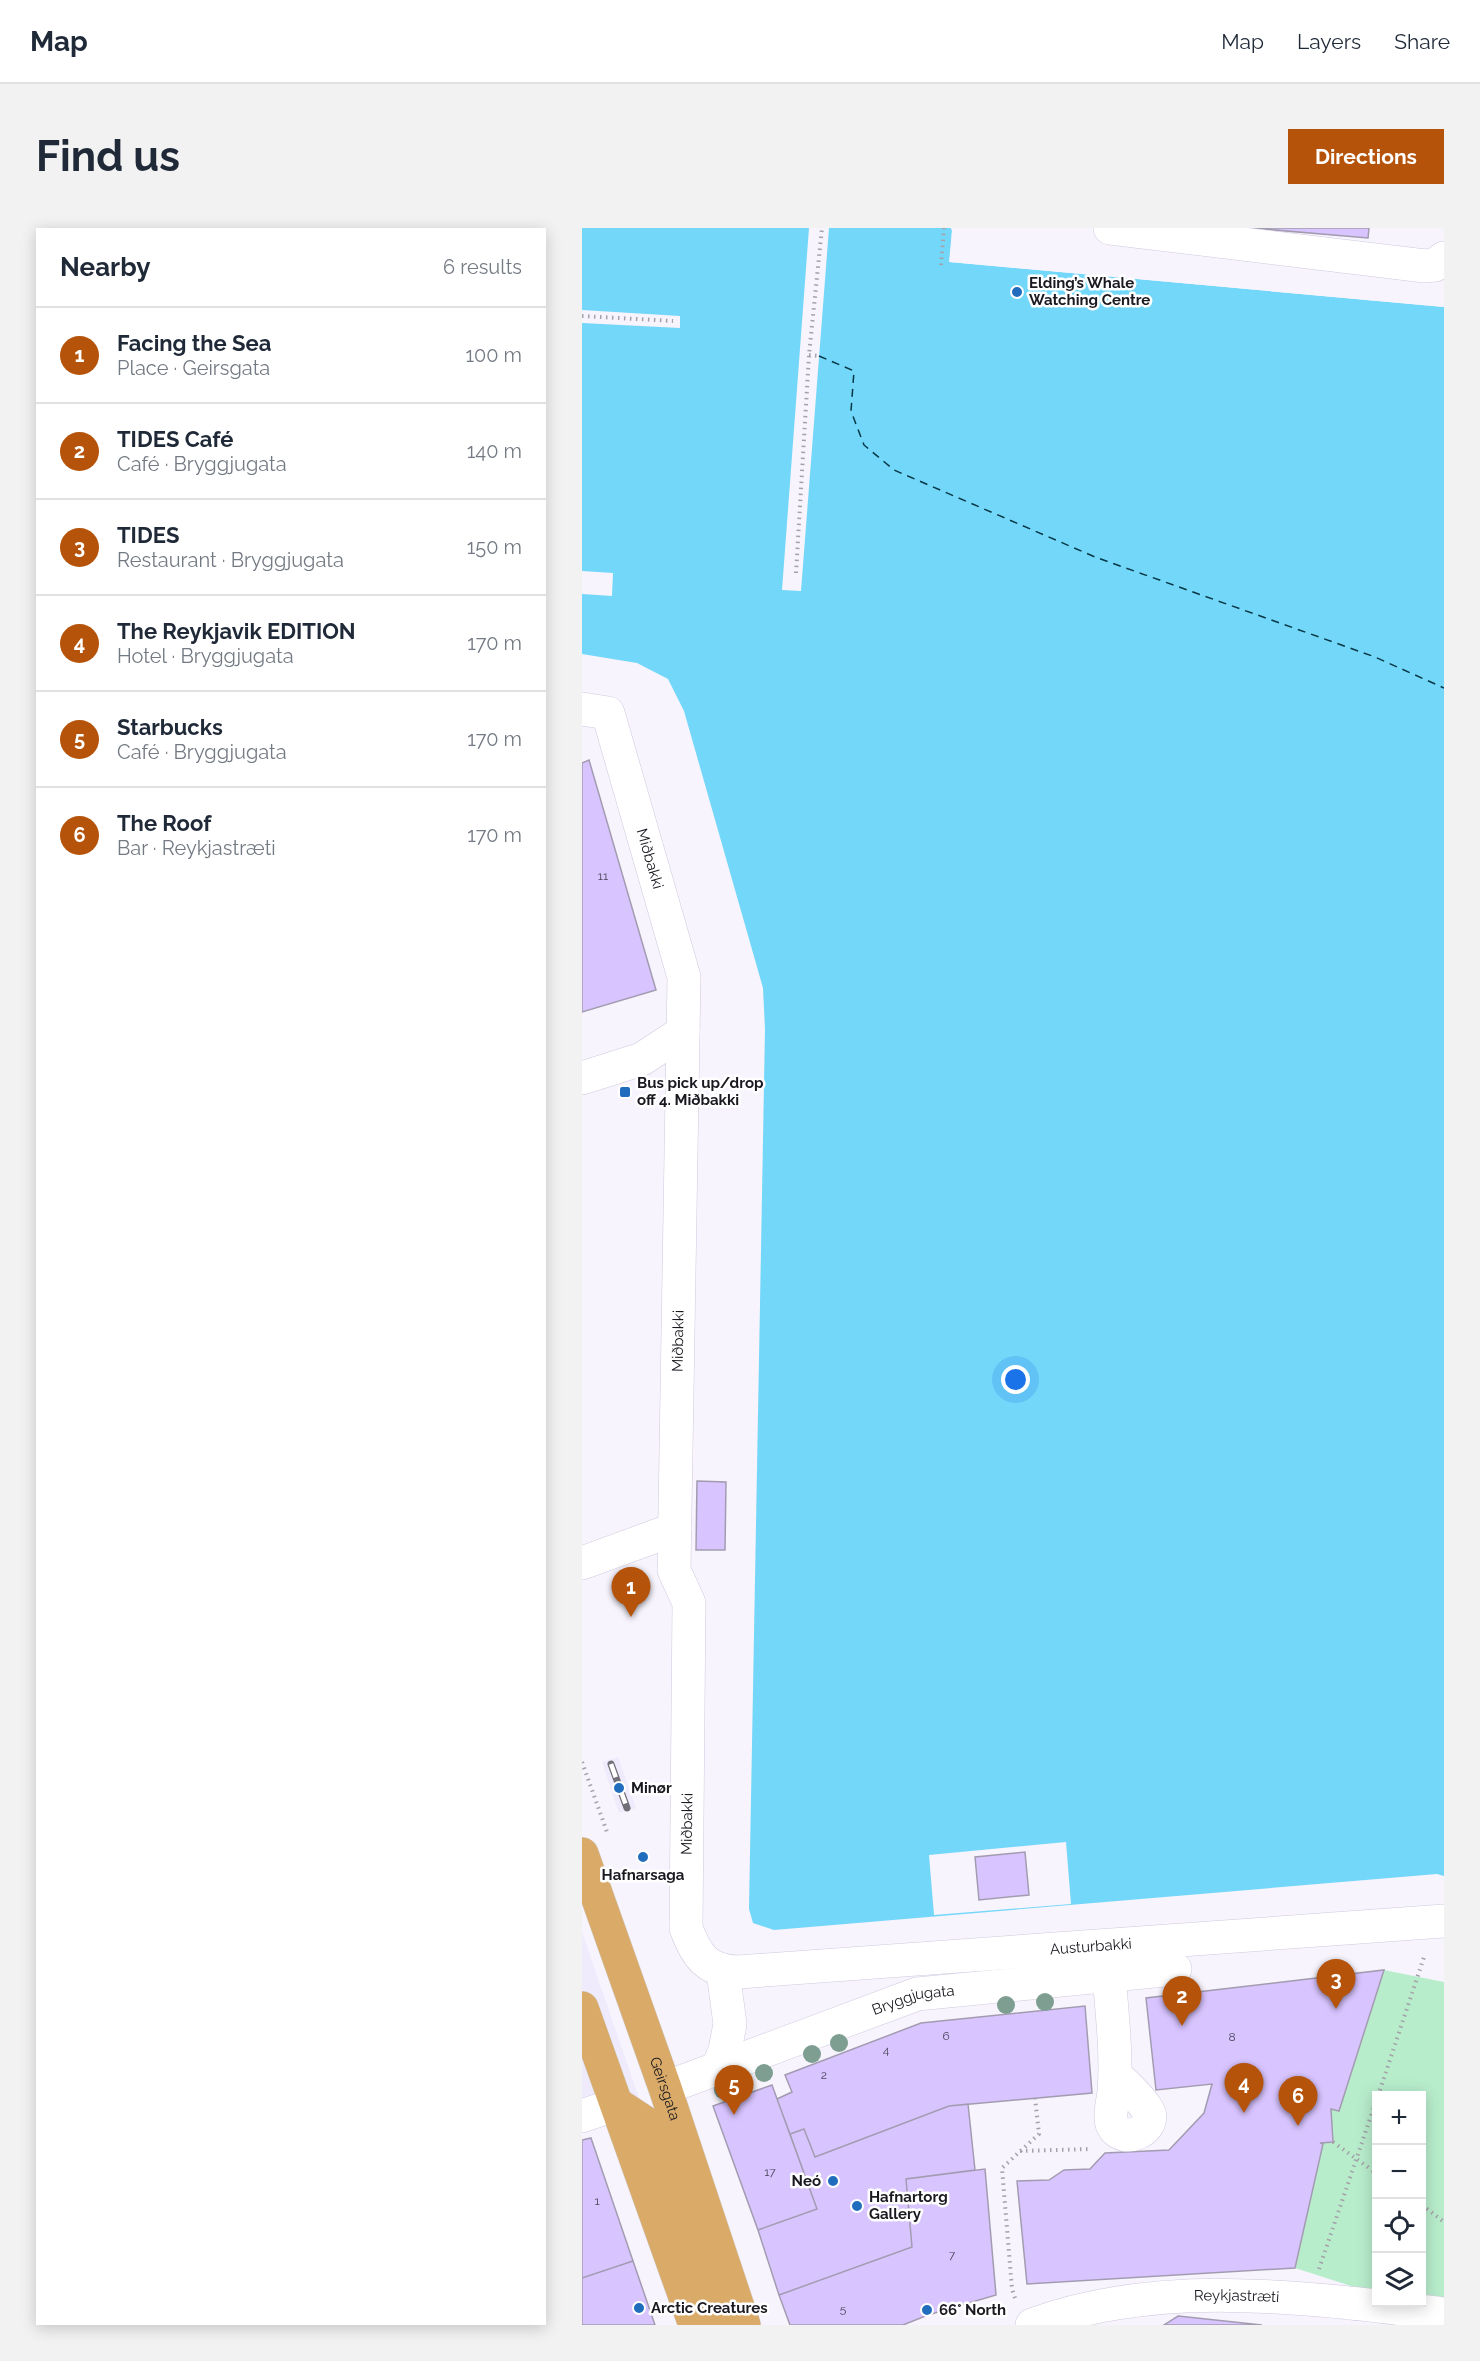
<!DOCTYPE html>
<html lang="en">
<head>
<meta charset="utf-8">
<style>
  body { margin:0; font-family:Raleway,sans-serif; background:#f2f2f3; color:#1f2937 }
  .controls { position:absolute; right:18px; bottom:18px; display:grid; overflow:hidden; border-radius:0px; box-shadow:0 3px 15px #0003 }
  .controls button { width:54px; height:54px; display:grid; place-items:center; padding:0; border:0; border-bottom:2px solid #e0e1e3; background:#fff; color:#1f2937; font:30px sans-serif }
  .you { position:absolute; left:434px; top:1152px; width:21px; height:21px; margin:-15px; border:4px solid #fff; border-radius:50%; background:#1a73e8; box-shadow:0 0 0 9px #1a73e833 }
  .badge { display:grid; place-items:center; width:39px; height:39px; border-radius:50%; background:#b45309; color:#fff; font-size:20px; font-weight:700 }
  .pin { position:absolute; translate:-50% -50px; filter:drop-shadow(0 2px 3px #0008) }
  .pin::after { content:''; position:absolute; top:32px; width:21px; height:18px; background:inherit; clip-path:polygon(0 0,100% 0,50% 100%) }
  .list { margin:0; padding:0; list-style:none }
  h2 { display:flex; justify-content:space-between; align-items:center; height:78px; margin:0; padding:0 24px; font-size:26px }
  h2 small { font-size:20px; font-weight:400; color:#747a83 }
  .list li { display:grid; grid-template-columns:39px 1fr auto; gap:18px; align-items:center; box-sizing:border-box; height:96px; padding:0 24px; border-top:2px solid #e0e1e3 }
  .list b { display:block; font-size:22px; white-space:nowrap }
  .list p { margin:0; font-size:20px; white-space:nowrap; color:#747a83 }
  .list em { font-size:20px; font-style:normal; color:#747a83 }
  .icon { flex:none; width:33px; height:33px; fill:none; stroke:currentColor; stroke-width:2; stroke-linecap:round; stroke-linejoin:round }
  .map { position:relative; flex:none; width:862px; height:2097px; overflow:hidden; border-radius:0px }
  header { display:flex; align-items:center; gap:36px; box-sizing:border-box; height:84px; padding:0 30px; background:#fff; border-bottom:2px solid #e0e1e3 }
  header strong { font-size:28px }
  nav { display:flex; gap:33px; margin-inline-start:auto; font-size:21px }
  .intro { display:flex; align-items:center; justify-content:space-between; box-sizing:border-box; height:144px; padding:0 36px }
  h1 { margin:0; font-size:42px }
  .button { padding:15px 27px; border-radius:0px; background:#b45309; color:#fff; font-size:21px; font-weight:700 }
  main { display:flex; gap:36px; padding:0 36px }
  aside { flex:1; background:#fff; border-radius:0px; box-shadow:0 3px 15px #0003 }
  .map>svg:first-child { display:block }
  .built { fill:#f0ebfc }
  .green { fill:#b8edcc }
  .water { fill:#73d7f9 }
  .pier { fill:#f7f4fd }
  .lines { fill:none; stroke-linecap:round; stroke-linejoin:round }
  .ferry { stroke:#083846; stroke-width:1.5; stroke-dasharray:8 6; stroke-linecap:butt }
  .building { fill:#d8c4ff; stroke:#a39cb1; stroke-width:1.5 }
  .minor-casing { stroke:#d0c9df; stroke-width:34 }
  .major-casing { stroke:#d1d1d2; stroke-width:34 }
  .path { stroke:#a4a1a9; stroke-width:4; stroke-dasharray:1.5 4.5; stroke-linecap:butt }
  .minor { stroke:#fff; stroke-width:33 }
  .major { stroke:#daab68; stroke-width:33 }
  .rail-casing { stroke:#716f77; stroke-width:7 }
  .rail { stroke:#fff; stroke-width:4.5; stroke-dasharray:14; stroke-linecap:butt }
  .tree { fill:#7e9e91 }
  .poi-dot { fill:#216dbd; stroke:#fff; stroke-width:2 }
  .labels { text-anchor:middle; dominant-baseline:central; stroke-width:5; stroke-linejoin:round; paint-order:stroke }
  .number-label { font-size:12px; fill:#4a4458 }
  .poi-label { font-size:15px; font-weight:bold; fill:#1b1920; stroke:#fff; text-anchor:start }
  .street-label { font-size:15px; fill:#1b1920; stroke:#fff }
</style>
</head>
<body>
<header>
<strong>Map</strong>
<nav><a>Map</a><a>Layers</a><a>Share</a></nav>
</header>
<div class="intro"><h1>Find us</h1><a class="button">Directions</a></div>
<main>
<aside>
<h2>Nearby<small>6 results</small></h2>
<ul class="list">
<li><span class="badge">1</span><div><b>Facing the Sea</b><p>Place · Geirsgata</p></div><em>100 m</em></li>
<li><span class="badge">2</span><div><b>TIDES Café</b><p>Café · Bryggjugata</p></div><em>140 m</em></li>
<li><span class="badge">3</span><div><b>TIDES</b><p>Restaurant · Bryggjugata</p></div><em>150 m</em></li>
<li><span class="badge">4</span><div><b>The Reykjavik EDITION</b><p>Hotel · Bryggjugata</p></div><em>170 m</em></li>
<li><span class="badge">5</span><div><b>Starbucks</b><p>Café · Bryggjugata</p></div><em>170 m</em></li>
<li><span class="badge">6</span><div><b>The Roof</b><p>Bar · Reykjastræti</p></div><em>170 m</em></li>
</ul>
</aside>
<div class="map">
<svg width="862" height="2097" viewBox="0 0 862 2097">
  <rect width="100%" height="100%" fill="#f7f4fd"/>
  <path class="built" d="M36,1529l18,51 -17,5 -17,-51z
    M0,1704l57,166 -57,20z"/>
  <path class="green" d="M802,1742l60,12v333l-22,-13v-206h-46v198l-81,-26 28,-124 -3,-1 13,-1 -2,-33 8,2z"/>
  <path class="water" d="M0,0h369l1,2 -2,32 494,45v1569l-7,-2 -663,56 -21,-7 -4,-14 16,-880 -2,-41 -79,-277 -16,-32 -31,-16 -55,-9z"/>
  <path class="pier" d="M227,0h20l-28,363 -19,-1z
    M369,0l4,2 -2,29 491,44v4l-495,-45 3,-31z
    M0,82l98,6v12l-98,-5z
    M0,343l31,2 -1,23 -30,-2z
    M484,1614l5,62 -137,11 -5,-60z"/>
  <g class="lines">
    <path class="ferry" d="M237,128l35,15 -3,40 13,34 30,25 201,87 280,100 69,31"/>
  </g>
  <path class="building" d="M669,0h118l-1,10z
    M7,532l67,230 -74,22v-249z
    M115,1253l29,1 -1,68h-29z
    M443,1624l4,43 -50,5 -4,-43z
    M802,1742l-45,141 -8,-2 2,33 -13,1 3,1 -28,124 -268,16 -10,-103 32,-1 15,-10 26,-1 15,-16 64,-3 35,-37 8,-29 -56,6 -10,-92z
    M503,1778l7,87 -143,13 -134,51 -11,-28 -14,5 -13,-35 15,-7 -7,-17 136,-52z
    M190,1857l45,124 -59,21 -45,-124z
    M386,1876l7,66 -69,9 6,68 -133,48 -21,-65 59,-21 -27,-75 14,-5 11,28 134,-51z
    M9,1910l42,123 -51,17v-138z
    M403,1941l11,126 -68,20 -25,10h-113l-11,-30 133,-48 -6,-68z
    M51,2033l22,64h-73v-47z
    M596,2088l84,9h-98z"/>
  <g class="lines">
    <g class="minor-casing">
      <g id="minor">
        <path d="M528,0l315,38 10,-1 9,-7"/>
        <path id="s1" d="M0,481l26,4 76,264 -10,593 15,33 -3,325c10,27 20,43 52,44l706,-51"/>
        <path d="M0,850l60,-19 41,-27"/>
        <path d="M0,1335l93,-34"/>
        <path d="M527,1747c3,39 8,78 5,117 -1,9 -5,23 -2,32 10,23 48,5 35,-15 -8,-13 -22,-24 -32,-35"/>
        <path d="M135,1842l8,-20 5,-26 -7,-52"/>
        <path id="s2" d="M83,1860l252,-94 258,-25"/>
        <path d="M0,1888l35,-12"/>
        <path id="s3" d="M450,2097c129,-48 279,-27 412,-11"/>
      </g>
    </g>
    <g class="major-casing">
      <g id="major">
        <path id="s4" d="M0,1626l83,234 79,237"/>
        <path d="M0,1780l113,317"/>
        <path d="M35,1876l32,21 71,200"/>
      </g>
    </g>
    <path class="path" d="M359,37l3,-37
      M0,88l91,5
      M227,127l10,1
      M214,345l13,-218 13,-127
      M0,1534l25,70
      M796,1868l47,-142
      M751,1914l43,31
      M438,1923l71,-2
      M840,1977l22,17
      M737,2041l57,-168
      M433,2070l-3,-9 -10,-121 37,-34 -4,-36"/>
    <use href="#minor" class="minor"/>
    <use href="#major" class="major"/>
    <g class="rail-casing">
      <path id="rail" d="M29,1536l16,44"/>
    </g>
    <use href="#rail" class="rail"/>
  </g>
  <g class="tree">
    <circle cx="463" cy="1774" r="9"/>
    <circle cx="424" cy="1777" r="9"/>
    <circle cx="257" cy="1815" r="9"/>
    <circle cx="230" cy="1826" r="9"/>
    <circle cx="182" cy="1845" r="9"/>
    <circle cx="141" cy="1862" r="9"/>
  </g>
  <g class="poi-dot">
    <circle cx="435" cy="64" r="6"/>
    <rect x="37" y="858" width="12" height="12" rx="3"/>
    <circle cx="37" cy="1560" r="6"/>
    <circle cx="61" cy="1629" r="6"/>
    <circle cx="251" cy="1953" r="6"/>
    <circle cx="275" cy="1978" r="6"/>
    <circle cx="57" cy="2080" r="6"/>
    <circle cx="345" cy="2082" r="6"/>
  </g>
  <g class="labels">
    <g class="number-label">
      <text x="21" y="648">11</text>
      <text x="364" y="1808">6</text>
      <text x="650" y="1809">8</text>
      <text x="304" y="1822">4</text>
      <text x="242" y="1847">2</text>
      <text x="188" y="1944">17</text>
      <text x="15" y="1973">1</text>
      <text x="370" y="2027">7</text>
      <text x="261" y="2081">5</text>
    </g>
    <g class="poi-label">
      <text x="447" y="55">Elding’s Whale<tspan x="447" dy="17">Watching Centre</tspan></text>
      <text x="55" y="855">Bus pick up/drop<tspan x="55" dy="17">off 4. Miðbakki</tspan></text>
      <text x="49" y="1560">Minør</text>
      <text x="61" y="1647" text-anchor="middle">Hafnarsaga</text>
      <text x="239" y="1953" text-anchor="end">Neó</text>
      <text x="287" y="1969">Hafnartorg<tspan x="287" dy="17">Gallery</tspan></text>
      <text x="69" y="2080">Arctic Creatures</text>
      <text x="357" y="2082">66° North</text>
    </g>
    <g class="street-label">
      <text stroke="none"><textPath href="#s1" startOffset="178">Miðbakki</textPath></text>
      <text transform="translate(96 1113) rotate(-89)">Miðbakki</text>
      <text transform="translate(105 1596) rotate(-89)">Miðbakki</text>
      <text stroke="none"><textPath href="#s1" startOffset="1683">Austurbakki</textPath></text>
      <text stroke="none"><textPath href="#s2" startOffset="264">Bryggjugata</textPath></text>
      <text stroke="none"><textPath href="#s4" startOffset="249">Geirsgata</textPath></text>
      <text stroke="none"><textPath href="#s3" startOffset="208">Reykjastræti</textPath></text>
    </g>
  </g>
</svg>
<div class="controls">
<button>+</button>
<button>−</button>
<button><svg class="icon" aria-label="locate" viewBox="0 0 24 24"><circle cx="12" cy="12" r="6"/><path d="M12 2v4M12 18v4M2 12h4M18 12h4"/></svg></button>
<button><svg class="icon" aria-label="layers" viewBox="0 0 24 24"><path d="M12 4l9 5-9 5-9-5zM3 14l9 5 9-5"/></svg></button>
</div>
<div class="you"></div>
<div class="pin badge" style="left:49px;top:1389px">1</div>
<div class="pin badge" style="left:600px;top:1798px">2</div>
<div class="pin badge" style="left:754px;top:1781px">3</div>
<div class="pin badge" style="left:662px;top:1885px">4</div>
<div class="pin badge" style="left:152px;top:1887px">5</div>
<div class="pin badge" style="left:716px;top:1898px">6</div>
</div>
</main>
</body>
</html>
